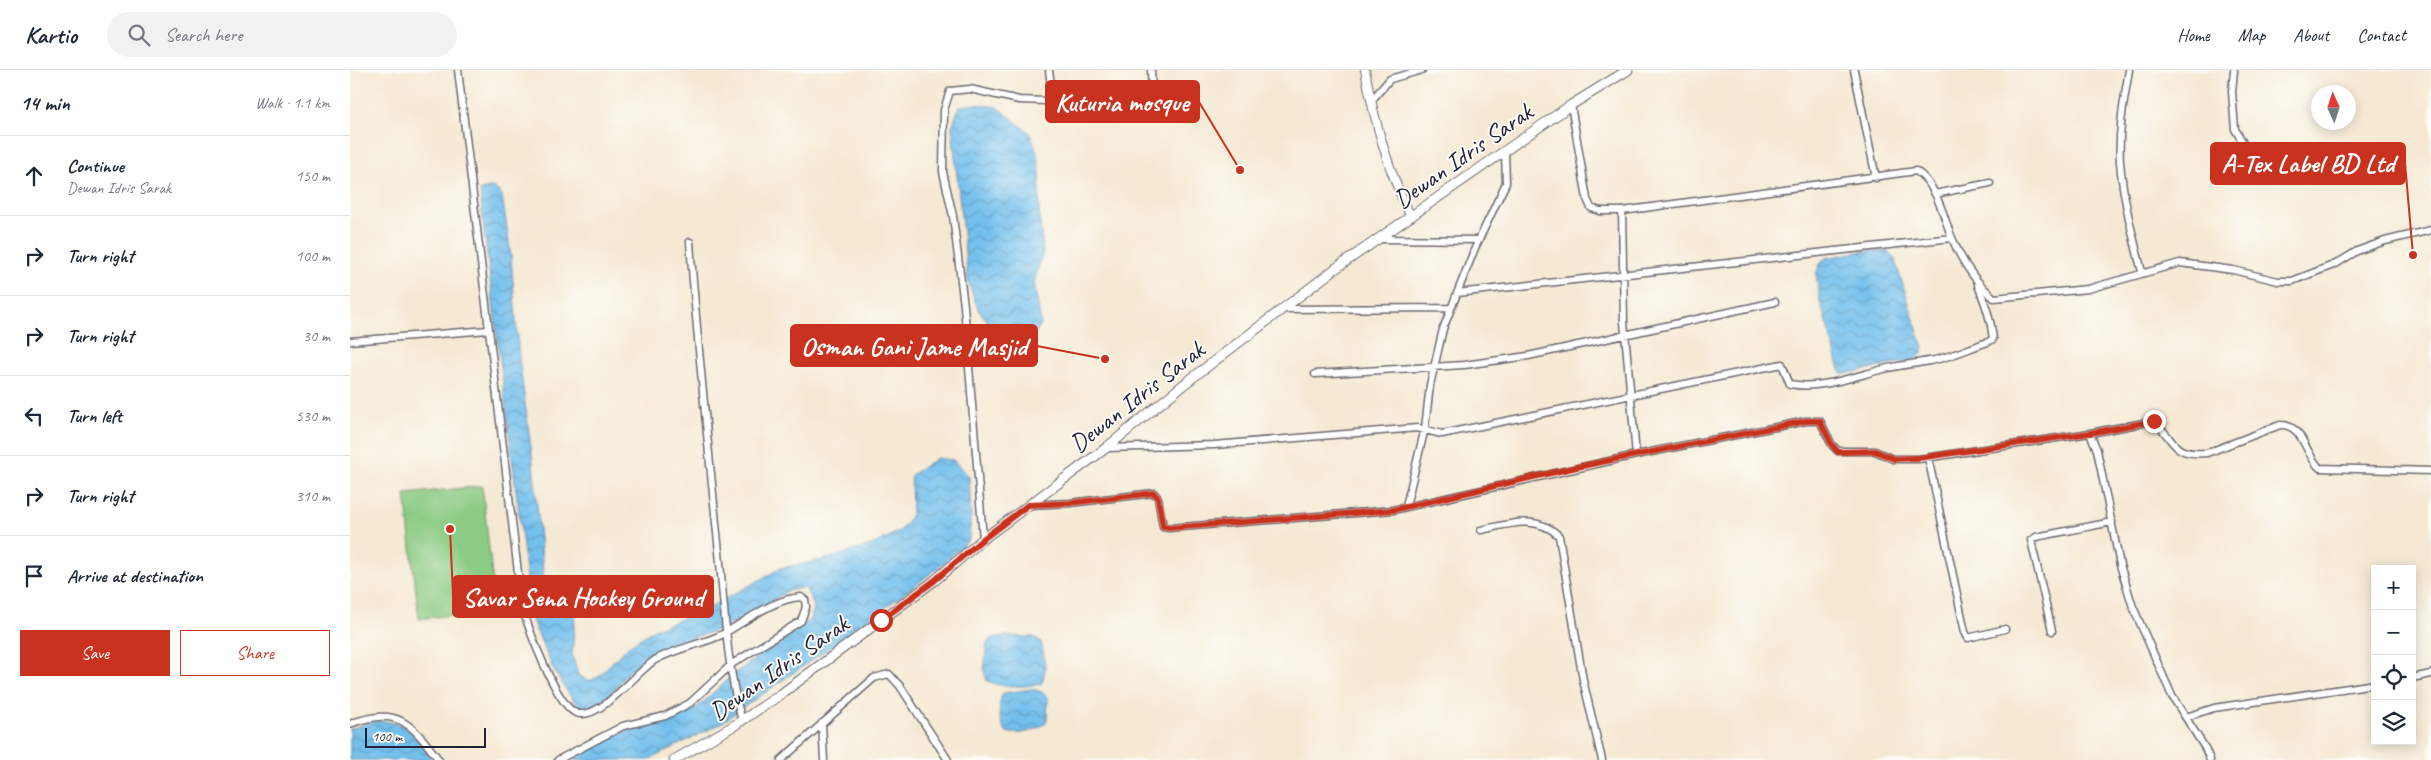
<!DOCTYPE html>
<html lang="en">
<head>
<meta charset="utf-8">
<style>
  body { margin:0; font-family:Caveat,sans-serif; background:#f2f2f3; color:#1f2937 }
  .controls { position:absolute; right:15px; bottom:15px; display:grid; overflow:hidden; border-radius:0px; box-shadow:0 2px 12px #0003 }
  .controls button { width:45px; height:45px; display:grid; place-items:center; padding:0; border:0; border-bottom:1px solid #e0e1e3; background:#fff; color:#1f2937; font:25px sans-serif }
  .compass { position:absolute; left:1961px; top:15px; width:45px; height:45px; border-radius:50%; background:#fff; box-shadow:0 2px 12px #0003; rotate:357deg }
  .scale { position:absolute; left:15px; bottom:12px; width:121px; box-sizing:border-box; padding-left:5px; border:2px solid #22223b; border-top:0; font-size:14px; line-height:18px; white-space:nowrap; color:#22223b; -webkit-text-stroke:4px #fdfcf7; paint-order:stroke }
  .stop { position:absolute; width:15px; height:15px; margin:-11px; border:4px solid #c8321e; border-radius:50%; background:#fff }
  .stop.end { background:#c8321e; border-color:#fff; box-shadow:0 1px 5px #0008 }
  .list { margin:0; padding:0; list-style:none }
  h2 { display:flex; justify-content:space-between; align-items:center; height:65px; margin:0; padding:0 20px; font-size:21px }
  h2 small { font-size:16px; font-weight:400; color:#747a83 }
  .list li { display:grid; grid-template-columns:32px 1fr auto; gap:15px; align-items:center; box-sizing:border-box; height:80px; padding:0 20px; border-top:1px solid #e0e1e3 }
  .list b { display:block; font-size:19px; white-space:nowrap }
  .list p { margin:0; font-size:16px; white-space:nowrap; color:#747a83 }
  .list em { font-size:16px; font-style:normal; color:#747a83 }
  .actions { display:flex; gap:10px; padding:15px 20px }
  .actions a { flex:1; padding:11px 0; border:1px solid #c8321e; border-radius:0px; text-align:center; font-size:18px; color:#c8321e }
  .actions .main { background:#c8321e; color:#fff }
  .icon { flex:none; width:28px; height:28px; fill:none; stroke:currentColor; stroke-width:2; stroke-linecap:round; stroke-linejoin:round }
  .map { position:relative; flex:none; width:2081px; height:690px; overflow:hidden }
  header { display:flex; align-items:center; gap:30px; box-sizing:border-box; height:70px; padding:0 25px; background:#fff; border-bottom:1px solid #e0e1e3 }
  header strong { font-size:24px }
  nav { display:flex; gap:28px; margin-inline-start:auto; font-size:18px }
  .search { width:350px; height:45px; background:#f2f2f3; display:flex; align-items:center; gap:12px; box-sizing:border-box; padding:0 18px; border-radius:28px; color:#747a83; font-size:19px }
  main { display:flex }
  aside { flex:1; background:#fff }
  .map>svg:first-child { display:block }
  .park { fill:#8ccb83; stroke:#57765f }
  .water { fill:url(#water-waves); stroke:#4a7194 }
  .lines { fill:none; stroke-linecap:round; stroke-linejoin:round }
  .minor-casing { stroke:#6c6870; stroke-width:9 }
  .tertiary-casing { stroke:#6c6870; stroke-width:10 }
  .secondary-casing { stroke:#6c6870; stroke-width:11 }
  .minor { stroke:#fff; stroke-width:6 }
  .tertiary { stroke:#fff; stroke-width:8 }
  .secondary { stroke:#fff; stroke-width:9 }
  .route { stroke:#c8321e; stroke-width:6 }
  .labels { text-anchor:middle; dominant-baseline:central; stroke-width:4; stroke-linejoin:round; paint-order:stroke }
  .street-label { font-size:25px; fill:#22223b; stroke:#fdfcf7 }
  .leader { fill:none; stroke:#c8321e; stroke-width:2 }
  .callout-dot { fill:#c8321e; stroke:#fdfcf7; stroke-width:2 }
  .callout { fill:#c8321e; stroke:#c8321e; stroke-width:2 }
  .callout-label { font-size:26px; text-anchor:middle; font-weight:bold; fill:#fff }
</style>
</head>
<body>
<header>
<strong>Kartio</strong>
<div class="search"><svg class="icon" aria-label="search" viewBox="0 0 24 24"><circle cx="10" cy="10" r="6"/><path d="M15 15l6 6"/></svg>Search here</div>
<nav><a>Home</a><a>Map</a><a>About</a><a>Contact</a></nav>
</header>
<main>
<aside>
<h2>14 min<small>Walk · 1.1 km</small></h2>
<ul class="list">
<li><svg class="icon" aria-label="ahead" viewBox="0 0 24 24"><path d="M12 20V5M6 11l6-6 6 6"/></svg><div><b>Continue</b><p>Dewan Idris Sarak</p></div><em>150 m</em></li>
<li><svg class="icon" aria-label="right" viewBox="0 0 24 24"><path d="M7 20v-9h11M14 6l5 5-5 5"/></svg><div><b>Turn right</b></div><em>100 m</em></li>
<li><svg class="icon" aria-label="right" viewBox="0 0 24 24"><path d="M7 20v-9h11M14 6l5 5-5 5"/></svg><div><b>Turn right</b></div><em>30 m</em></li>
<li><svg class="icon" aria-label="left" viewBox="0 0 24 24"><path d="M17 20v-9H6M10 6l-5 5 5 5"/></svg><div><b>Turn left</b></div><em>530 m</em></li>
<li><svg class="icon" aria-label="right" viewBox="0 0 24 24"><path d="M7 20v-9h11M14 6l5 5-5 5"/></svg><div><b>Turn right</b></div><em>310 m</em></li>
<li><svg class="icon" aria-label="arrive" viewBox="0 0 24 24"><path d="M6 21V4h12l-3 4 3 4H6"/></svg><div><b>Arrive at destination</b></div></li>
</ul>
<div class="actions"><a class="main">Save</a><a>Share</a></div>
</aside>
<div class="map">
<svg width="2081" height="690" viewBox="0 0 2081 690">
  <defs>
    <pattern id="water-waves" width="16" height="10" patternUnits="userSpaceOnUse" patternTransform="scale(1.25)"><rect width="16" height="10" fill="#73c0ed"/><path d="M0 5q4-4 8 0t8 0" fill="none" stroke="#5e9cc1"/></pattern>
  </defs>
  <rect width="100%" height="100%" fill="#fdfcf7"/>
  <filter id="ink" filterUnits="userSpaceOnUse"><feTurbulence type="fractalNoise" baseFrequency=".02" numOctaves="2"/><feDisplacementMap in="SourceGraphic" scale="10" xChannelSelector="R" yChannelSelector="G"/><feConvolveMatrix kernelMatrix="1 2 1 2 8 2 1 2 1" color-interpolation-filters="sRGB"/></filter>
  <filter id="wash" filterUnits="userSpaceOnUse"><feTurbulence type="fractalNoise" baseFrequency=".0096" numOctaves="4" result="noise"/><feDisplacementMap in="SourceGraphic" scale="20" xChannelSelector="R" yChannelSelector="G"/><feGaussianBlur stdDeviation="1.12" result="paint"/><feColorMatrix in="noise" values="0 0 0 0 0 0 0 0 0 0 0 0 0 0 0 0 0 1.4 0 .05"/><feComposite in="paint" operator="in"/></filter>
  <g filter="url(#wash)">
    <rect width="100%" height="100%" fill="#f5e9d3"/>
    <path class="park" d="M132,416l14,124 -77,9 -14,-125z"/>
    <path class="water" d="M624,34l23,3 33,26 6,16 4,23 -1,40 4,40 -9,30 7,42 -7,12h-25l-18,-11 -12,-14 -11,-29 -16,-155 7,-20z
      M143,117l9,8 9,61 8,102 14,104 13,143 25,-3 4,13 -3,40 6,20 10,6 9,-3 30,-31 28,-18 50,-19 76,-42 50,-10 43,-14 27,-14 11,-15 -1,-40 26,-17 16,2 16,16 2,39 -2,25 -27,25 -81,61 -143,99 -70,35h-74l39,-25 68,-18 18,-11 32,-30 80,-57 3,-13 -9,-19 -17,4 -64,37 -64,20 -31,23 -21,26 -15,10 -14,2 -25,-38 -22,-51 -50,-407 -2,-23z
      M1513,181h25l6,6 30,94 -9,9 -71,14 -3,-1 -21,-72 -4,-27 5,-12 5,-4z
      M654,566l30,1 7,5c3,13 7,31 0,42 -18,3 -37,4 -54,-3l-3,-11 3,-28 6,-4z
      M682,619l10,3 6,6 -1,23c-9,10 -28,15 -41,11 -7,-11 -9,-27 -3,-39z
      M23,651c37,0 40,11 59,39h-82v-31z"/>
  </g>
  <g filter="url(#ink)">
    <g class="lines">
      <g class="minor-casing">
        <path id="minor" d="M108,0l64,536c6,21 34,99 54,107 23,9 60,-41 79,-53 20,-11 43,-15 64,-24 26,-13 52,-37 82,-39l4,3 1,7 -5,14 -69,43 -42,39 -25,13 -42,10 -65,34
          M801,0l1,27
          M1504,0l22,108
          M1779,0c-5,30 -11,62 -9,92 3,37 13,75 22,110
          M1884,0l-2,22 3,37 8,14
          M700,27l47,-2 55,-7
          M1021,31l19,-22 32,-9
          M1221,35l16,94 4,9 9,3h22l294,-40c21,13 27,45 36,67 10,24 22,43 42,60l94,-9 92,-26 53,7 45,11h14l44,-17 21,-13 28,-10 46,-11
          M1585,124l55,-11
          M1272,141l2,111 12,133 170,-34h14l12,24 6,6h37l18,8h26l171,-26 7,17 23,115 13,42 39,89 33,52 5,12
          M1030,169l99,1
          M340,172c7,97 17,194 27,291 7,60 8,130 25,188
          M1107,223l495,-55
          M933,239l168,-1
          M0,271l138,-11
          M965,304l149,-9 64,-9 247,-54
          M1740,363l64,-12c22,20 17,35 53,32l73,-28c24,-1 24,29 40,43l111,3
          M756,378l108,-3 203,-17 25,6 340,-70 8,20c30,6 65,-8 94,-15 15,-4 30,-5 45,-8 20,-3 40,-13 59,-19l5,-3c-2,-20 -8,-36 -15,-54
          M1578,387l37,175 3,6 37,-9
          M680,435l40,-2 84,-10 4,5 5,29 6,1 224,-18 243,-55
          M1056,436l19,-78 5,-43 13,-56 32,-81 31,-65 -1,-31
          M1131,460c27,-6 56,-16 78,6l24,144 19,80
          M633,469l-19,-233 -11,-90 -10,-44 1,-62 6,-19 20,-2 49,11 27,1c8,-8 4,-20 3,-31
          M1702,561l-21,-91 5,-3 76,-15
          M2062,608l19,-4
          M1836,647l28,-9 161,-24
          M472,653l2,37
          M0,654c48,-18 61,-1 89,36
          M431,690l93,-82 15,-4 11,12 48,74"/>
      </g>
      <g class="tertiary-casing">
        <path id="tertiary" d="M1015,0c9,50 23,101 46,147"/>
      </g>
      <g class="secondary-casing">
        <path id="secondary" d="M324,690l61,-35 42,-28 157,-116 49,-42 123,-91 77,-63 152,-116 236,-164 57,-35"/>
      </g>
      <use href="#minor" class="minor"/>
      <use href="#tertiary" class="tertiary"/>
      <use href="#secondary" class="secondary"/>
    </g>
  </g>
  <g class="lines" filter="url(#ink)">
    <path class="route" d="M531,550l53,-39 49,-42 45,-34 42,-2 84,-10 4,5 5,29 6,1 224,-18 184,-43 229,-46h14l12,24 6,7 37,-1 19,8 25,-1 171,-25 64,-12"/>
  </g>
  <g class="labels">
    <g class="street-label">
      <text transform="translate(1113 86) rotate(-35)">Dewan Idris Sarak</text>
      <text transform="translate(787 327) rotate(-38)">Dewan Idris Sarak</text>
      <text transform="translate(429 598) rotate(-35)">Dewan Idris Sarak</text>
    </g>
  </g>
  <path class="leader" d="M890 100L849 32M2063 185L2055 93M755 289L687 276M100 459L103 526"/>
  <g class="callout-dot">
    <circle cx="890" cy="100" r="5"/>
    <circle cx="2063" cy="185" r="5"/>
    <circle cx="755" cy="289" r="5"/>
    <circle cx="100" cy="459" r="5"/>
  </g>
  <g class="callout">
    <rect x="696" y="11" width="153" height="41" rx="5"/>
    <rect x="1861" y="73" width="194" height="41" rx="5"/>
    <rect x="441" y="255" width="246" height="41" rx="5"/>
    <rect x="103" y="506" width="260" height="41" rx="5"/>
  </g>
  <g class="callout-label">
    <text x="772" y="41">Kuturia mosque</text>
    <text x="1958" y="102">A-Tex Label BD Ltd</text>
    <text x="564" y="285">Osman Gani Jame Masjid</text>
    <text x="233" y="536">Savar Sena Hockey Ground</text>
  </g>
</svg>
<div class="controls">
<button>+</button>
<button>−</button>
<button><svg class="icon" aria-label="locate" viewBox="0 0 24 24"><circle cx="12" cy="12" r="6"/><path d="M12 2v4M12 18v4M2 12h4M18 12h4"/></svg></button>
<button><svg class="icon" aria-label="layers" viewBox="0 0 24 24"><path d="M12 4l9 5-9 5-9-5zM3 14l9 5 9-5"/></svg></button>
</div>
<svg class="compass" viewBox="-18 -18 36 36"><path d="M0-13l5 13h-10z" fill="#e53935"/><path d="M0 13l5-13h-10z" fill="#747a83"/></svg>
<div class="scale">100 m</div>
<div class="stop" style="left:531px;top:550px"></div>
<div class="stop end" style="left:1804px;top:351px"></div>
</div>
</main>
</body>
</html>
